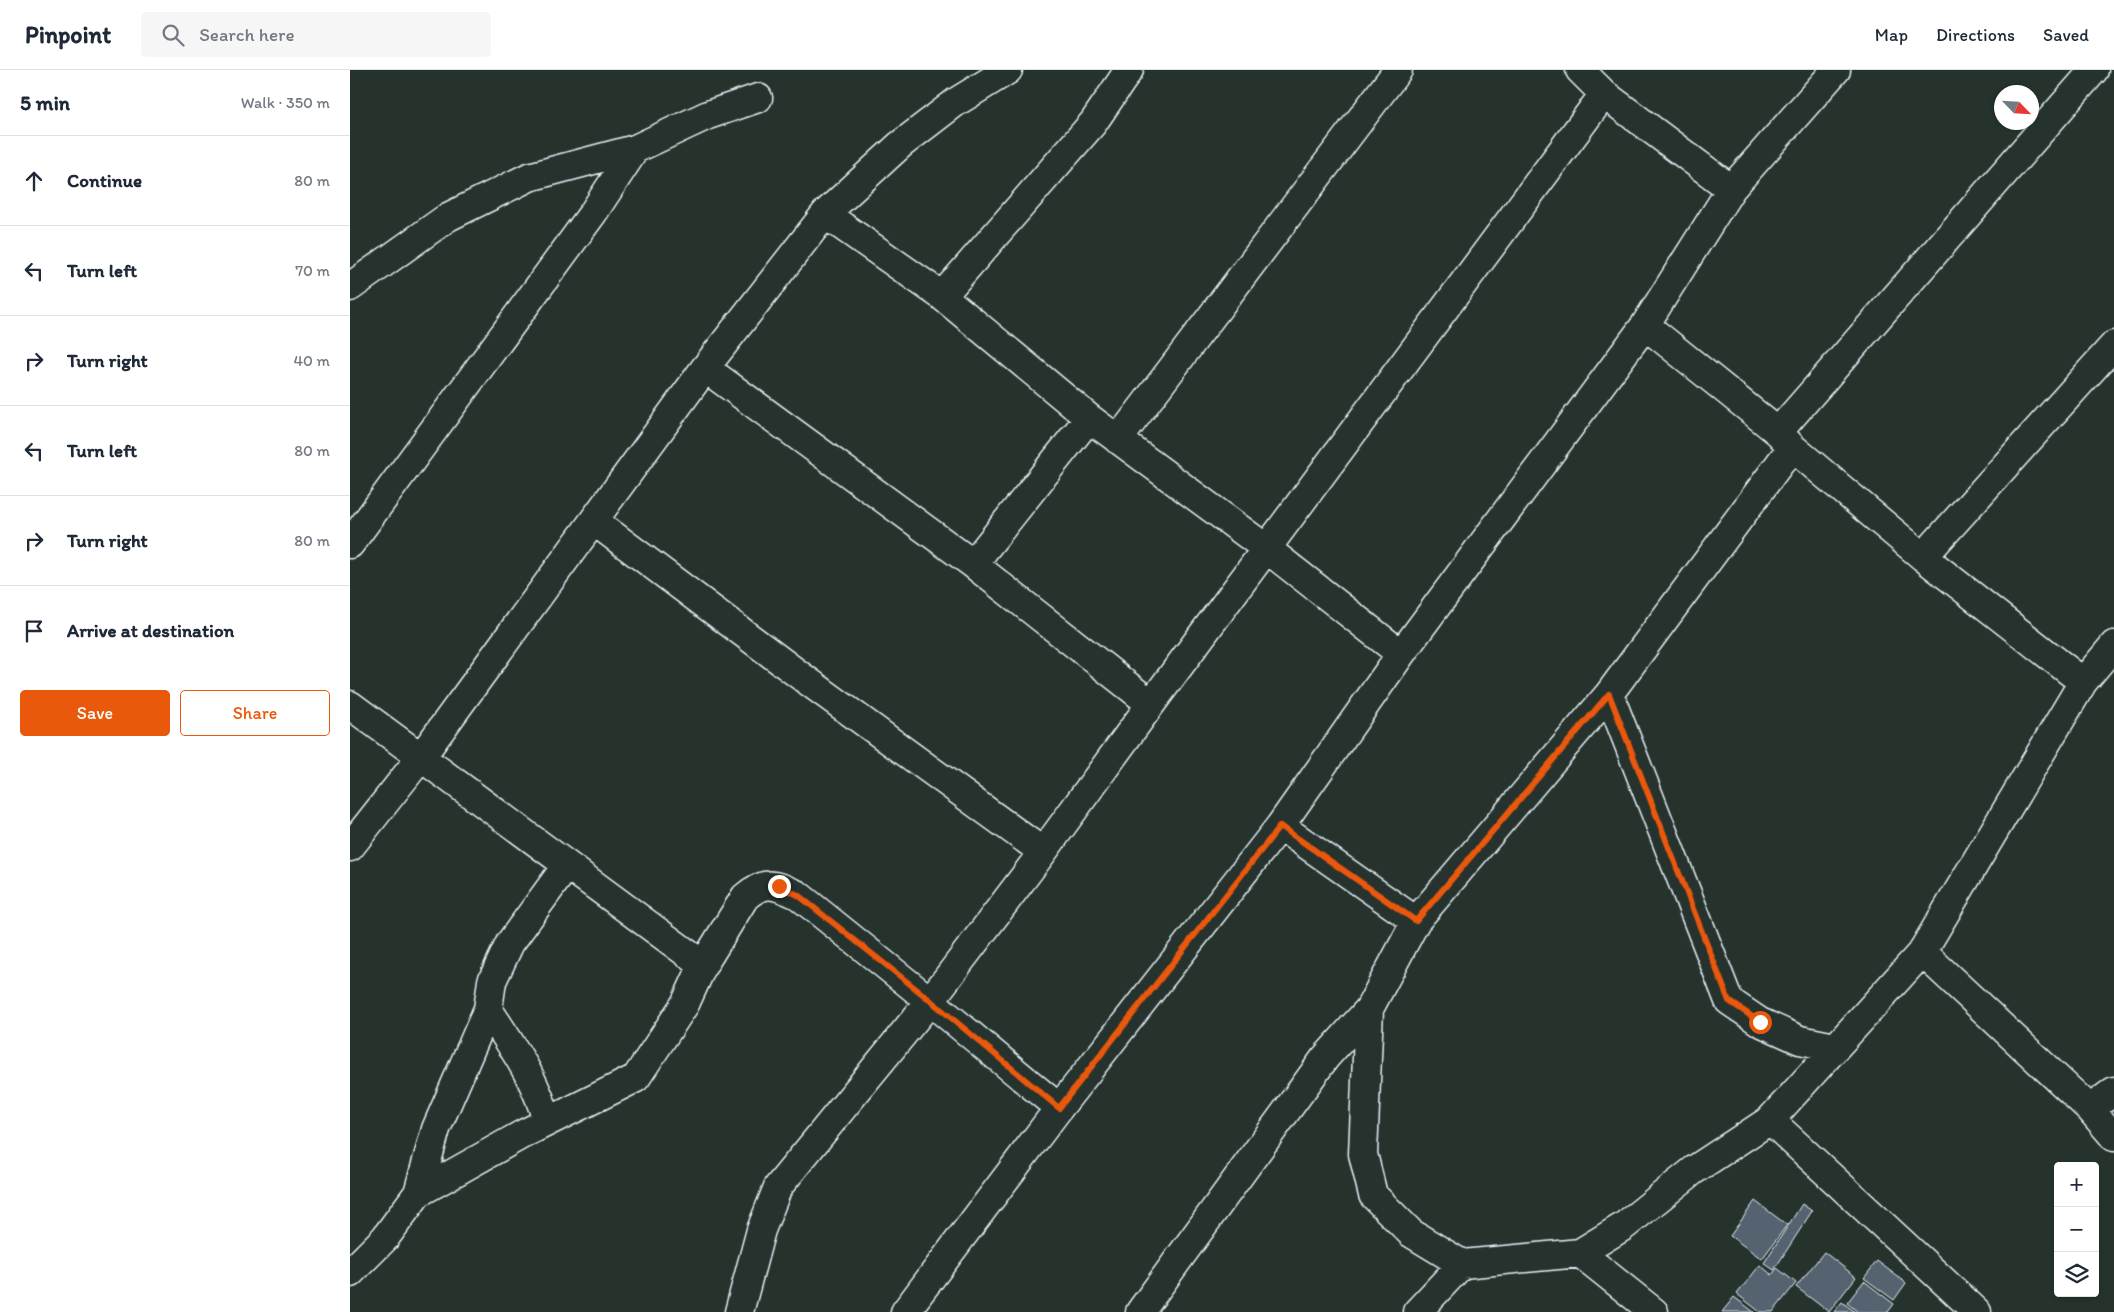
<!DOCTYPE html>
<html lang="en">
<head>
<meta charset="utf-8">
<style>
  body { margin:0; font-family:Itim,sans-serif; background:#f6f6f7; color:#1f2937 }
  .controls { position:absolute; right:15px; bottom:15px; display:grid; overflow:hidden; border-radius:5px; box-shadow:0 1px 4px #0004 }
  .controls button { width:45px; height:45px; display:grid; place-items:center; padding:0; border:0; border-bottom:1px solid #e0e1e3; background:#fff; color:#1f2937; font:25px sans-serif }
  .compass { position:absolute; left:1644px; top:15px; width:45px; height:45px; border-radius:50%; background:#fff; box-shadow:0 1px 4px #0004; rotate:115deg }
  .stop { position:absolute; width:15px; height:15px; margin:-11px; border:4px solid #ea580c; border-radius:50%; background:#fff }
  .stop.end { background:#ea580c; border-color:#fff; box-shadow:0 1px 5px #0008 }
  .list { margin:0; padding:0; list-style:none }
  h2 { display:flex; justify-content:space-between; align-items:center; height:65px; margin:0; padding:0 20px; font-size:21px }
  h2 small { font-size:16px; font-weight:400; color:#747a83 }
  .list li { display:grid; grid-template-columns:32px 1fr auto; gap:15px; align-items:center; box-sizing:border-box; height:90px; padding:0 20px; border-top:1px solid #e0e1e3 }
  .list b { display:block; font-size:19px; white-space:nowrap }
  .list em { font-size:16px; font-style:normal; color:#747a83 }
  .actions { display:flex; gap:10px; padding:15px 20px }
  .actions a { flex:1; padding:11px 0; border:1px solid #ea580c; border-radius:5px; text-align:center; font-size:18px; color:#ea580c }
  .actions .main { background:#ea580c; color:#fff }
  .icon { flex:none; width:28px; height:28px; fill:none; stroke:currentColor; stroke-width:2; stroke-linecap:round; stroke-linejoin:round }
  .map { position:relative; flex:none; width:1764px; height:1242px; overflow:hidden }
  header { display:flex; align-items:center; gap:30px; box-sizing:border-box; height:70px; padding:0 25px; background:#fff; border-bottom:1px solid #e0e1e3 }
  header strong { font-size:24px }
  nav { display:flex; gap:28px; margin-inline-start:auto; font-size:18px }
  .search { width:350px; height:45px; background:#f6f6f7; display:flex; align-items:center; gap:12px; box-sizing:border-box; padding:0 18px; border-radius:5px; color:#747a83; font-size:19px }
  main { display:flex }
  aside { flex:1; background:#fff }
  .map>svg:first-child { display:block }
  .building { fill:#556471; stroke:#e8f1f8 }
  .lines { fill:none; stroke-linecap:round; stroke-linejoin:round }
  .street-casing { stroke:#e8f1f8; stroke-width:31 }
  .street { stroke:#26332d; stroke-width:28 }
  .route { stroke:#ea580c; stroke-width:6 }
</style>
</head>
<body>
<header>
<strong>Pinpoint</strong>
<div class="search"><svg class="icon" aria-label="search" viewBox="0 0 24 24"><circle cx="10" cy="10" r="6"/><path d="M15 15l6 6"/></svg>Search here</div>
<nav><a>Map</a><a>Directions</a><a>Saved</a></nav>
</header>
<main>
<aside>
<h2>5 min<small>Walk · 350 m</small></h2>
<ul class="list">
<li><svg class="icon" aria-label="ahead" viewBox="0 0 24 24"><path d="M12 20V5M6 11l6-6 6 6"/></svg><div><b>Continue</b></div><em>80 m</em></li>
<li><svg class="icon" aria-label="left" viewBox="0 0 24 24"><path d="M17 20v-9H6M10 6l-5 5 5 5"/></svg><div><b>Turn left</b></div><em>70 m</em></li>
<li><svg class="icon" aria-label="right" viewBox="0 0 24 24"><path d="M7 20v-9h11M14 6l5 5-5 5"/></svg><div><b>Turn right</b></div><em>40 m</em></li>
<li><svg class="icon" aria-label="left" viewBox="0 0 24 24"><path d="M17 20v-9H6M10 6l-5 5 5 5"/></svg><div><b>Turn left</b></div><em>80 m</em></li>
<li><svg class="icon" aria-label="right" viewBox="0 0 24 24"><path d="M7 20v-9h11M14 6l5 5-5 5"/></svg><div><b>Turn right</b></div><em>80 m</em></li>
<li><svg class="icon" aria-label="arrive" viewBox="0 0 24 24"><path d="M6 21V4h12l-3 4 3 4H6"/></svg><div><b>Arrive at destination</b></div></li>
</ul>
<div class="actions"><a class="main">Save</a><a>Share</a></div>
</aside>
<div class="map">
<svg width="1764" height="1242" viewBox="0 0 1764 1242">
  <rect width="100%" height="100%" fill="#26332d"/>
  <filter id="ink" filterUnits="userSpaceOnUse"><feTurbulence type="fractalNoise" baseFrequency=".02" numOctaves="2"/><feDisplacementMap in="SourceGraphic" scale="10" xChannelSelector="R" yChannelSelector="G"/><feConvolveMatrix kernelMatrix="1 2 1 2 8 2 1 2 1" color-interpolation-filters="sRGB"/></filter>
  <g filter="url(#ink)">
    <path class="building" d="M1405,1131l32,24 -25,34 -32,-23z
      M1452,1134l10,7 -38,59 -10,-7z
      M1474,1182l32,25 -27,35 -33,-25z
      M1527,1191l29,22 -12,17 -30,-22z
      M1410,1195l12,10 5,-7 19,15 -23,29h-13l-23,-18z
      M1514,1211l30,23 -6,8h-30l-11,-9z
      M1384,1227l20,15h-32z
      M1492,1232l13,10h-21z"/>
    <g class="lines">
      <g class="street-casing">
        <path id="street" d="M1230,0l24,24 127,95
          M475,144l117,82 147,122 178,131 134,105
          M0,217l98,-70 81,-40 106,-28 73,-34 50,-17
          M592,226l151,-173 36,-53
          M1295,255l133,107 14,15 131,110 160,125
          M355,298l268,196 178,140
          M1428,362l316,-362
          M768,370l280,-370
          M244,451l204,153 245,178
          M0,474l243,-331 42,-64
          M1573,487l191,-212
          M623,494l116,-146
          M1259,624l120,307 31,21 40,18 35,7
          M0,635l353,260
          M930,756l136,95
          M0,777l71,-90 284,-389 120,-154 75,-69 56,-43 52,-32
          M1572,882l168,157 24,28
          M138,939c23,36 49,71 59,113
          M1019,939l-6,145 10,41 38,38 51,31 118,-11 44,-27 70,-56 76,-50 152,-168 161,-270 31,-37
          M1740,1039l24,-18
          M1420,1050l207,192
          M68,1123l18,-64 52,-120 4,-28 18,-38 57,-78
          M1230,1183l74,59
          M0,1203l35,-35 33,-45 105,-59 113,-56 49,-74 18,-39 42,-68c20,-18 31,-12 53,-2l132,106 129,107
          M389,1242l22,-82 17,-43 152,-186 113,-149 108,-148 453,-610
          M555,1242l154,-204 221,-282 121,-172 244,-329 86,-136 105,-119
          M790,1242l185,-254 44,-49 47,-88 193,-227 183,-247
          M1067,1242l45,-48"/>
      </g>
      <use href="#street" class="street"/>
    </g>
  </g>
  <g class="lines" filter="url(#ink)">
    <path class="route" d="M429,816l19,9 132,105 129,108 221,-282 136,95 193,-227 120,307 31,21"/>
  </g>
</svg>
<div class="controls">
<button>+</button>
<button>−</button>
<button><svg class="icon" aria-label="layers" viewBox="0 0 24 24"><path d="M12 4l9 5-9 5-9-5zM3 14l9 5 9-5"/></svg></button>
</div>
<svg class="compass" viewBox="-18 -18 36 36"><path d="M0-13l5 13h-10z" fill="#e53935"/><path d="M0 13l5-13h-10z" fill="#747a83"/></svg>
<div class="stop" style="left:1410px;top:952px"></div>
<div class="stop end" style="left:429px;top:816px"></div>
</div>
</main>
</body>
</html>
